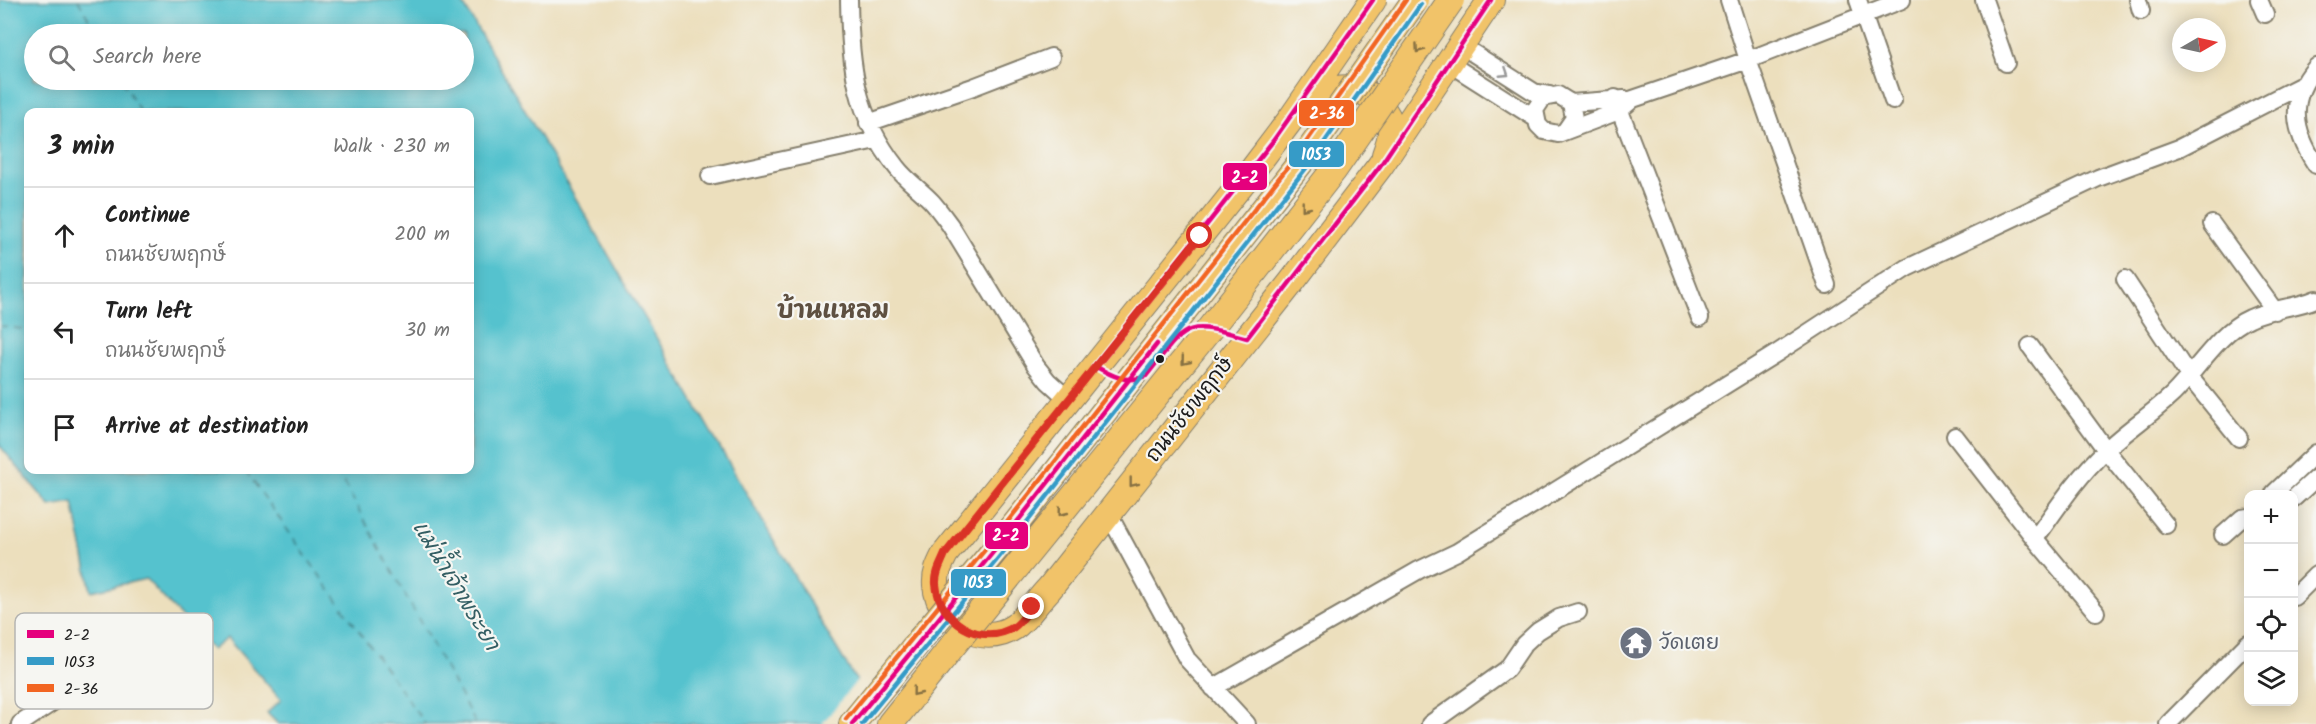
<!DOCTYPE html>
<html lang="en">
<head>
<meta charset="utf-8">
<style>
  body { margin:0; font-family:Kalam,"Playpen Sans Thai",sans-serif; background:#f6f6f6; color:#222 }
  .controls { position:absolute; right:18px; bottom:18px; display:grid; overflow:hidden; border-radius:12px; box-shadow:0 3px 15px #0003 }
  .controls button { width:54px; height:54px; display:grid; place-items:center; padding:0; border:0; border-bottom:2px solid #e0e0e0; background:#fff; color:#222; font:30px sans-serif }
  .compass { position:absolute; left:2172px; top:18px; width:54px; height:54px; border-radius:50%; background:#fff; box-shadow:0 3px 15px #0003; rotate:81deg }
  .stop { position:absolute; width:18px; height:18px; margin:-14px; border:4px solid #d93025; border-radius:50%; background:#fff }
  .stop.end { background:#d93025; border-color:#fff; box-shadow:0 2px 6px #0008 }
  .list { margin:0; padding:0; list-style:none }
  h2 { display:flex; justify-content:space-between; align-items:center; height:78px; margin:0; padding:0 24px; font-size:26px }
  h2 small { font-size:20px; font-weight:400; color:#767676 }
  .list li { display:grid; grid-template-columns:39px 1fr auto; gap:18px; align-items:center; box-sizing:border-box; height:96px; padding:0 24px; border-top:2px solid #e0e0e0 }
  .list b { display:block; font-size:22px; white-space:nowrap }
  .list p { margin:0; font-size:20px; white-space:nowrap; color:#767676 }
  .list em { font-size:20px; font-style:normal; color:#767676 }
  .icon { flex:none; width:33px; height:33px; fill:none; stroke:currentColor; stroke-width:2; stroke-linecap:round; stroke-linejoin:round }
  .map { position:relative; flex:none; width:2316px; height:724px; overflow:hidden }
  .search { position:absolute; background:#fff; box-shadow:0 3px 15px #0003; left:24px; top:24px; width:450px; height:66px; display:flex; align-items:center; gap:15px; box-sizing:border-box; padding:0 21px; border-radius:33px; color:#767676; font-size:22px }
  .panel { position:absolute; background:#fff; box-shadow:0 3px 15px #0003; left:24px; top:108px; width:450px; height:366px; border-radius:12px }
  .map>svg:first-child { display:block }
  .water { fill:#55c2ce; stroke:#386f75; stroke-width:1.5; fill-rule:evenodd }
  .pier { fill:#ecdfbd }
  .lines { fill:none; stroke-linecap:round; stroke-linejoin:round }
  .ferry { stroke:#335e63; stroke-width:1.5; stroke-dasharray:8 6; stroke-linecap:butt }
  .street-casing { stroke:#847e6c; stroke-width:20 }
  .primary-casing { stroke:#847e6c; stroke-width:28 }
  .street { stroke:#fff; stroke-width:16 }
  .primary { stroke:#f1c369; stroke-width:26 }
  .primary-bridge-casing { stroke:#847e6c; stroke-width:28; stroke-linecap:butt }
  .primary-bridge { stroke:#f1c369; stroke-width:26 }
  .bus-1-casing { stroke:#f6f6f2; stroke-width:9 }
  .bus-2-casing { stroke:#f6f6f2; stroke-width:9 }
  .bus-3-casing { stroke:#f6f6f2; stroke-width:9 }
  .bus-1 { stroke:#e5007d; stroke-width:4.5 }
  .bus-2 { stroke:#369bc7; stroke-width:4.5 }
  .bus-3 { stroke:#f26522; stroke-width:4.5 }
  .oneway { stroke:#867042 }
  .oneway2 { stroke:#999 }
  .route { stroke:#d93025; stroke-width:8 }
  .bus-dot { fill:#1c1c1c; stroke:#f6f6f2; stroke-width:2 }
  .labels { text-anchor:middle; dominant-baseline:central; stroke-width:4.5; stroke-linejoin:round; paint-order:stroke }
  .street-label { font-size:21px; fill:#1c1c1c; stroke:#f6f6f2 }
  .worship-label { font-size:21px; fill:#5b616d; stroke:#f6f6f2; text-anchor:start }
  .water-label { font-size:22px; font-style:italic; fill:#335e63; stroke:#f6f6f2 }
  .quarter-label { font-size:24px; font-weight:bold; fill:#5e5041; stroke:#f6f6f2 }
  .key { fill:#f6f6f2; stroke:#b5b5b2; stroke-width:1.5 }
  .key-label { font-size:16px; fill:#1c1c1c }
  .line-badge { stroke:#f6f6f2; stroke-width:2 }
  .badge-label { font-size:16px; text-anchor:middle; font-weight:bold; fill:#fff }
</style>
</head>
<body>
<div class="map">
<svg width="2316" height="724" viewBox="0 0 2316 724">
  <rect width="100%" height="100%" fill="#f6f6f2"/>
  <filter id="ink" filterUnits="userSpaceOnUse"><feTurbulence type="fractalNoise" baseFrequency=".0167" numOctaves="2"/><feDisplacementMap in="SourceGraphic" scale="12" xChannelSelector="R" yChannelSelector="G"/><feConvolveMatrix kernelMatrix="1 2 1 2 8 2 1 2 1" color-interpolation-filters="sRGB"/></filter>
  <filter id="wash" filterUnits="userSpaceOnUse"><feTurbulence type="fractalNoise" baseFrequency=".008" numOctaves="4" result="noise"/><feDisplacementMap in="SourceGraphic" scale="24" xChannelSelector="R" yChannelSelector="G"/><feGaussianBlur stdDeviation="1.35" result="paint"/><feColorMatrix in="noise" values="0 0 0 0 0 0 0 0 0 0 0 0 0 0 0 0 0 1.4 0 .05"/><feComposite in="paint" operator="in"/></filter>
  <g filter="url(#wash)">
    <rect width="100%" height="100%" fill="#ecdfbd"/>
    <path class="water" d="M0,0h461l364,629 29,48 39,47h-615l-11,-11 14,-13 -54,-62 -15,12 -66,-71 -55,12 -18,-89 -23,4 -50,-60zM34,34h430v46h-430zM28,112h442v358h-442z"/>
    <path class="pier" d="M859,678l37,46h-74z"/>
    <g class="lines">
      <path class="ferry" d="M78,0l19,34
        M122,80l18,32
        M0,326l28,4
        M245,470l180,254
        M337,470l139,254"/>
    </g>
  </g>
  <g filter="url(#ink)">
    <g class="lines">
      <g class="street-casing">
        <path id="street" d="M849,0c1,65 6,115 48,168 10,13 25,23 36,35 6,7 11,14 17,22l86,141 12,15 20,18
          M1729,0l19,60 79,225
          M1858,0l35,101
          M1984,0l22,63
          M2138,0l3,11
          M2259,0l6,14
          M1462,46l72,46 16,3
          M1450,64l85,54
          M2316,67c-28,32 -23,63 0,98
          M1615,98l85,220
          M1571,103l53,-4
          M868,123l105,-36 78,-30
          M1565,131l9,-13 -3,-15 -13,-8 -15,3 -8,12 3,15 6,6 14,3 61,-23 14,-12 115,-39 154,-60
          M710,176l166,-36
          M2212,224l63,87
          M2125,279l64,97 50,62
          M2030,346l76,104 60,75
          M1955,436l80,103 61,73
          M2274,493l42,-40
          M2294,498l22,-20
          M1108,513l79,146 60,65
          M2223,535l19,-17 6,-1
          M2035,539c22,-31 43,-63 71,-89 21,-20 46,-36 67,-56 23,-23 47,-63 77,-76 21,-10 45,-10 66,-19
          M2294,597l22,-22
          M1213,688l206,-118 38,-18 320,-199 130,-85 191,-90 81,-30 125,-64
          M20,724l42,-28 56,-22
          M1430,724l77,-55 17,-25 14,-13 21,-13 19,-6
          M2168,724l80,-81"/>
      </g>
      <g class="primary-casing">
        <path id="primary" d="M1373,0l-82,119 -37,49 -309,386c-5,10 -10,19 -9,31 3,36 45,64 78,42 13,-9 24,-27 35,-38l242,-306 89,-117 111,-166
          M1304,106c20,-20 54,-26 74,-3 6,7 12,15 13,25 1,9 -3,18 -6,27
          M852,724l68,-84
          M890,724l52,-65"/>
      </g>
      <use href="#street" class="street"/>
      <use href="#primary" class="primary"/>
      <g class="primary-bridge-casing">
        <path id="primary-bridge" d="M920,640l83,-100 301,-382 111,-158
          M942,659l262,-323 129,-165 118,-171"/>
      </g>
      <use href="#primary-bridge" class="primary-bridge"/>
      <g class="bus-1-casing">
        <path id="bus-1" d="M1373,0l-100,141 -178,225c17,10 32,18 51,10 40,-50 36,-57 101,-38l133,-172 111,-166
          M852,724l151,-184 154,-196"/>
      </g>
      <g class="bus-2-casing">
        <path id="bus-2" d="M862,724l147,-179 301,-382 111,-159"/>
      </g>
      <g class="bus-3-casing">
        <path id="bus-3" d="M846,719l151,-184 301,-381 108,-154"/>
      </g>
      <use href="#bus-1" class="bus-1"/>
      <use href="#bus-2" class="bus-2"/>
      <use href="#bus-3" class="bus-3"/>
    </g>
    <defs><path id="oneway-chevron" d="M-2-3.5L2.5 0L-2 3.5" fill="none" stroke-width="1.6" stroke-linecap="round" stroke-linejoin="round" transform="scale(1.5)"/></defs>
    <g class="oneway">
      <use href="#oneway-chevron" transform="translate(1419 49) rotate(125)"/>
      <use href="#oneway-chevron" transform="translate(1305 207) rotate(128)"/>
      <use href="#oneway-chevron" transform="translate(1185 361) rotate(129)"/>
      <use href="#oneway-chevron" transform="translate(1133 483) rotate(128)"/>
      <use href="#oneway-chevron" transform="translate(1062 512) rotate(129)"/>
      <use href="#oneway-chevron" transform="translate(916 692) rotate(129)"/>
    </g>
    <use class="oneway2" href="#oneway-chevron" transform="translate(1505 73) rotate(33)"/>
  </g>
  <g class="lines" filter="url(#ink)">
    <path class="route" d="M1032,607c-5,6 -11,15 -18,20 -34,21 -75,-6 -78,-43 -1,-11 5,-20 9,-30l255,-318"/>
  </g>
  <defs>
    <g id="temple-disc" transform="scale(1.725)"><circle r="9.5" fill="#6b7280" stroke="#f6f6f2"/><path d="M0-6L5-2H3V0L6.5 2.5H4V6H1.5V3h-3V6H-4V2.5H-6.5L-3 0V-2H-5Z" fill="#fff"/></g>
  </defs>
  <g fill-rule="evenodd">
    <use href="#temple-disc" x="1636" y="643"/>
  </g>
  <circle class="bus-dot" cx="1160" cy="359" r="5"/>
  <g class="labels">
    <g class="street-label">
      <text transform="translate(1190 410) rotate(-52)">ถนนชัยพฤกษ์</text>
    </g>
    <g class="worship-label">
      <text x="1659" y="643">วัดเตย</text>
    </g>
    <g class="water-label">
      <text transform="translate(455 586) rotate(59)">แม่น้ำเจ้าพระยา</text>
    </g>
    <g class="quarter-label">
      <text x="833" y="311">บ้านแหลม</text>
    </g>
  </g>
  <rect x="15" y="613" width="198" height="96" rx="9" class="key"/>
  <rect x="27" y="630" width="27" height="8" fill="#e5007d"/>
  <rect x="27" y="657" width="27" height="8" fill="#369bc7"/>
  <rect x="27" y="684" width="27" height="8" fill="#f26522"/>
  <g class="key-label">
    <text x="64" y="640">2-2</text>
    <text x="64" y="667">1053</text>
    <text x="64" y="694">2-36</text>
  </g>
  <g class="line-badge">
    <rect x="1298" y="99" width="57" height="28" rx="6" fill="#f26522"/>
    <rect x="1288" y="140" width="57" height="28" rx="6" fill="#369bc7"/>
    <rect x="1222" y="162" width="46" height="29" rx="6" fill="#e5007d"/>
    <rect x="984" y="521" width="45" height="29" rx="6" fill="#e5007d"/>
    <rect x="950" y="568" width="57" height="29" rx="6" fill="#369bc7"/>
  </g>
  <g class="badge-label">
    <text x="1327" y="119">2-36</text>
    <text x="1316" y="160">1053</text>
    <text x="1245" y="183">2-2</text>
    <text x="1006" y="541">2-2</text>
    <text x="978" y="588">1053</text>
  </g>
</svg>
<div class="controls">
<button>+</button>
<button>−</button>
<button><svg class="icon" aria-label="locate" viewBox="0 0 24 24"><circle cx="12" cy="12" r="6"/><path d="M12 2v4M12 18v4M2 12h4M18 12h4"/></svg></button>
<button><svg class="icon" aria-label="layers" viewBox="0 0 24 24"><path d="M12 4l9 5-9 5-9-5zM3 14l9 5 9-5"/></svg></button>
</div>
<svg class="compass" viewBox="-18 -18 36 36"><path d="M0-13l5 13h-10z" fill="#e53935"/><path d="M0 13l5-13h-10z" fill="#767676"/></svg>
<div class="stop" style="left:1200px;top:236px"></div>
<div class="stop end" style="left:1032px;top:607px"></div>
<div class="search"><svg class="icon" aria-label="search" viewBox="0 0 24 24"><circle cx="10" cy="10" r="6"/><path d="M15 15l6 6"/></svg>Search here</div>
<section class="panel">
<h2>3 min<small>Walk · 230 m</small></h2>
<ul class="list">
<li><svg class="icon" aria-label="ahead" viewBox="0 0 24 24"><path d="M12 20V5M6 11l6-6 6 6"/></svg><div><b>Continue</b><p>ถนนชัยพฤกษ์</p></div><em>200 m</em></li>
<li><svg class="icon" aria-label="left" viewBox="0 0 24 24"><path d="M17 20v-9H6M10 6l-5 5 5 5"/></svg><div><b>Turn left</b><p>ถนนชัยพฤกษ์</p></div><em>30 m</em></li>
<li><svg class="icon" aria-label="arrive" viewBox="0 0 24 24"><path d="M6 21V4h12l-3 4 3 4H6"/></svg><div><b>Arrive at destination</b></div></li>
</ul>
</section>
</div>
</body>
</html>
